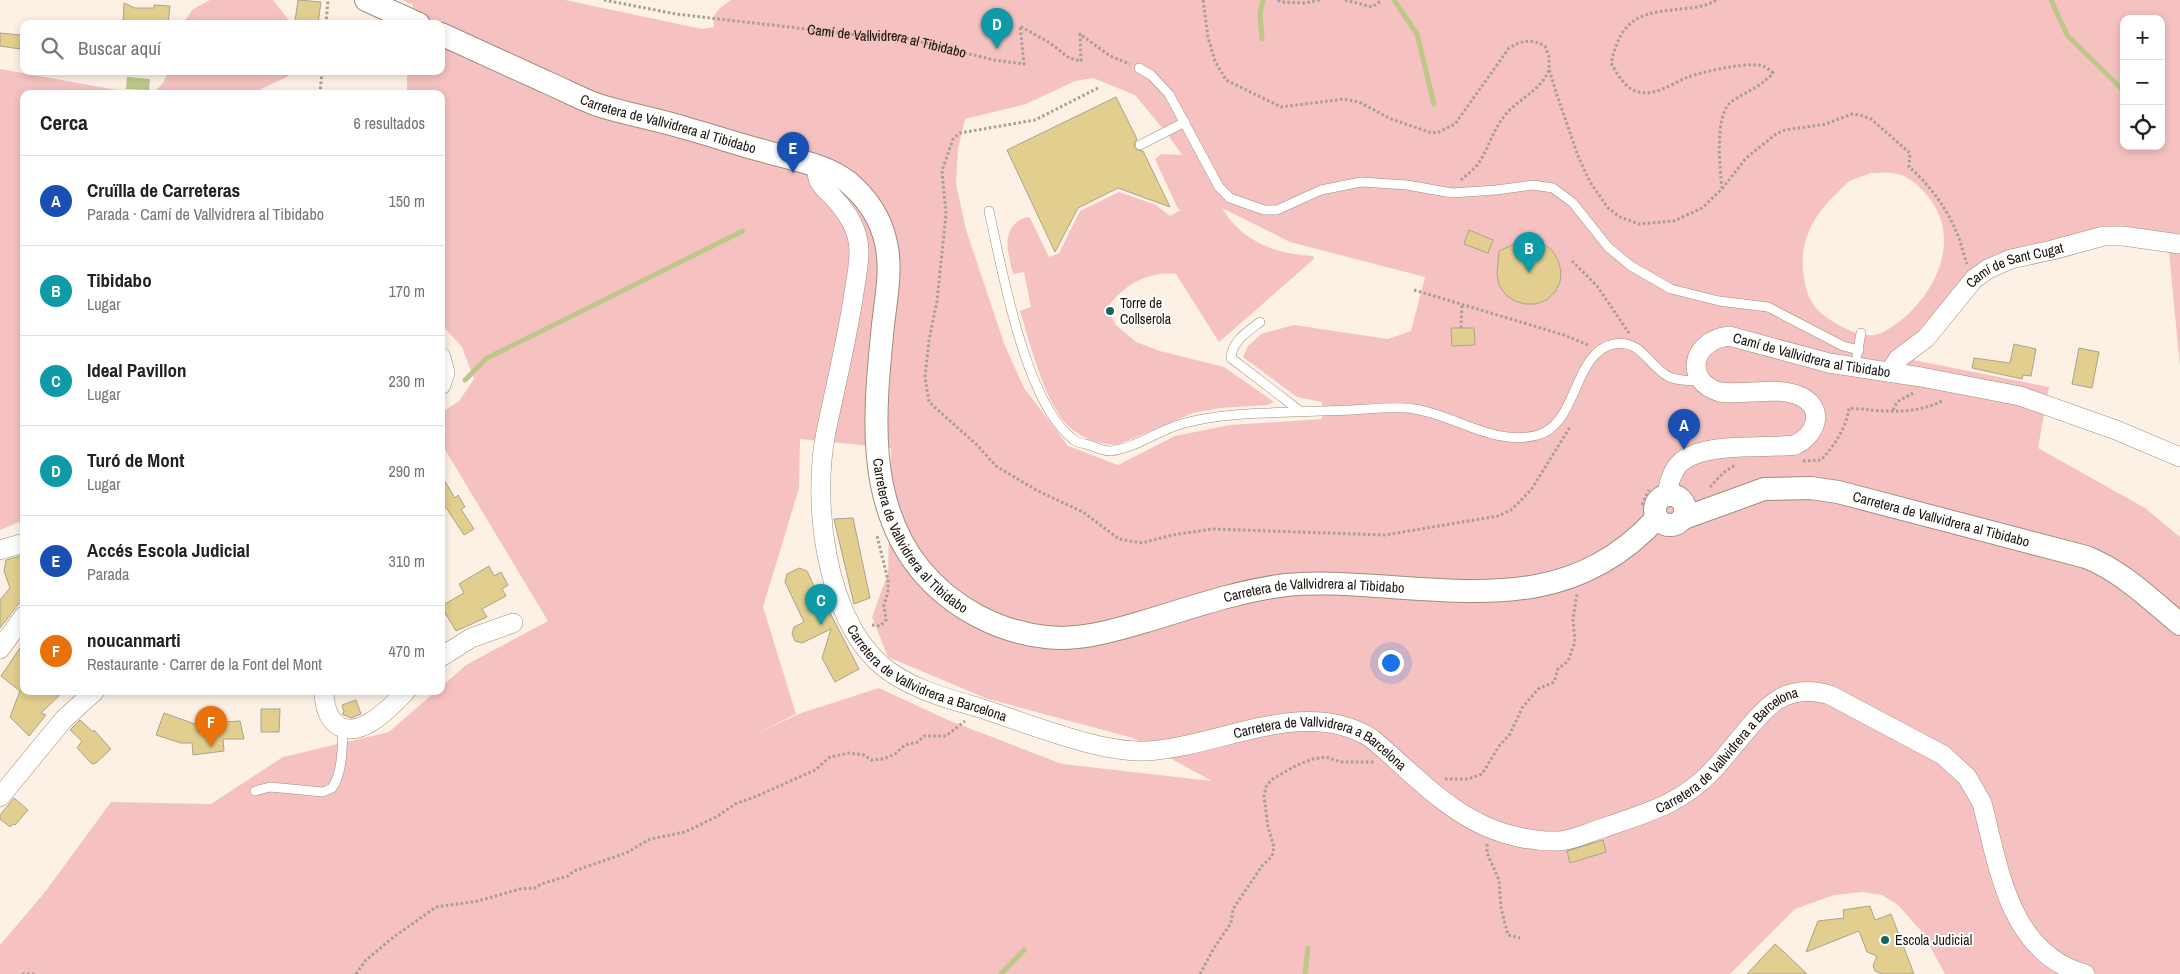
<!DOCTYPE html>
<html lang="es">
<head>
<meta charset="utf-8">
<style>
  body { margin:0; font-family:"Archivo Narrow",sans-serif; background:#f2f2f2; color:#202124 }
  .controls { position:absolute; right:15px; top:15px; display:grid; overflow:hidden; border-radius:10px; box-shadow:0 2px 8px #0003 }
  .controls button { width:45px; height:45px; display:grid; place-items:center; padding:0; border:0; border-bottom:1px solid #e0e0e0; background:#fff; color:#202124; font:25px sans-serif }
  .you { position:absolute; left:1390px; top:662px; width:18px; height:18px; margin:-12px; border:4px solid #fff; border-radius:50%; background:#1a73e8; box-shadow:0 0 0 8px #1a73e833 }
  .badge { display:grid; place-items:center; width:32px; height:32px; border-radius:50%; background:#176561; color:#fff; font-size:16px; font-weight:700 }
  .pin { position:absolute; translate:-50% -41px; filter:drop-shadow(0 1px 2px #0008) }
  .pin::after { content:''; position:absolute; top:26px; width:18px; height:15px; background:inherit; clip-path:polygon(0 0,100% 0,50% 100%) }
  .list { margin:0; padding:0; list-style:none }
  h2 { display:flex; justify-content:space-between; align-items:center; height:65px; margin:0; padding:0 20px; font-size:21px }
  h2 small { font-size:16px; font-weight:400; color:#757577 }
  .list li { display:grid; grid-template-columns:32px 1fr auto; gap:15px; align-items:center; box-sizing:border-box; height:90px; padding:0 20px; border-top:1px solid #e0e0e0 }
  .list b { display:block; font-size:19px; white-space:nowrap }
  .list p { margin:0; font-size:16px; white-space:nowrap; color:#757577 }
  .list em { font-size:16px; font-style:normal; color:#757577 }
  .icon { flex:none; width:28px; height:28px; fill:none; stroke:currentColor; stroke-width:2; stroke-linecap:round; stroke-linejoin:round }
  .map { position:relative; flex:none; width:2180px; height:974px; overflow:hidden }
  .search { position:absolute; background:#fff; box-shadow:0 2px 8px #0003; left:20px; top:20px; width:425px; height:55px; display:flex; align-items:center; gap:12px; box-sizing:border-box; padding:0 18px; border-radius:10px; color:#757577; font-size:19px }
  .panel { position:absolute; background:#fff; box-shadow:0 2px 8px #0003; left:20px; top:90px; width:425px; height:605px; border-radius:10px }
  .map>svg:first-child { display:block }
  .green { fill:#f5c2c1; fill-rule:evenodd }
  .water { fill:#bcc788 }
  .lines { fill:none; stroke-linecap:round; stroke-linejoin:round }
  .stream { stroke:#bcc788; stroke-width:5 }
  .building { fill:#e2ce8e; stroke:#aaa38b }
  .service-casing { stroke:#9f8d7b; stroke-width:10 }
  .minor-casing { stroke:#9f8d7b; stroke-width:20 }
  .tertiary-casing { stroke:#9f8d7b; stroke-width:24 }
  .path { stroke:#a79e94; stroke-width:3; stroke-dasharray:2.5 2.5; stroke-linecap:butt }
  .service { stroke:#fff; stroke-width:9 }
  .minor { stroke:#fff; stroke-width:19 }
  .tertiary { stroke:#fff; stroke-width:22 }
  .poi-dot { fill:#176561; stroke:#fff; stroke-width:2 }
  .labels { text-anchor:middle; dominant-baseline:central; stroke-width:4; stroke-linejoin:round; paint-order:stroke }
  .street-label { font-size:14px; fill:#19130c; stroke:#fff }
  .poi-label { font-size:14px; fill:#19130c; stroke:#fff; text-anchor:start }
</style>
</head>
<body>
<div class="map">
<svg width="2180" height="974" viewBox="0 0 2180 974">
  <rect width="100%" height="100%" fill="#fdf1e5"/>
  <path class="green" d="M210,0h63l19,24h-109l10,-15z
    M402,0h163l137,29 12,-2c-3,-15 6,-19 17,-27h1449v367l-11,-115 -29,-5 -31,-3 -49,15 -43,5 -27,10 -35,42 -42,44 136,27 -11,61 107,60 35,29v437h-235l-23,-42 -24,-27 -16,-10 -20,-3 -28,3 -39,14 -65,65h-1730v-29l45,-53 66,-90 100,2 72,-47 106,-25 47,-41h5v-4l25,-22 82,-44 -107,-178v-30l18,-12 15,-22 -12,-32 -21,-23v-230h-34v-23h34v-47h-31l3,-19zM2124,19h37v127h-37zM1093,78l42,17 33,40 14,20 -21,-1 -6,5 23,50 3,1 -11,6 -14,-11 -37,-13 -39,19 -21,42 -10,4 -19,-39 -3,-1c-28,9 -19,36 -14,57l11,-2 7,35 -11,4c10,31 26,100 53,119 13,10 28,14 44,15l76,-32 27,-5 47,-3 7,-3 -50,-35 -64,-16 -24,-9 -20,-17 -9,-17c17,-23 40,-37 69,-34l43,68 95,-83 -1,-3c-37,-2 -71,-14 -91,-48l68,34 135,35 -14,54 -23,8 -94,-14 -33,9 -13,12 -5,11 54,40 25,5v17l-92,6 -55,11 -57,29 -50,-19 -44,-58 -19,-42 -39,-116 -10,-46 2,-35 7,-30 61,-15 49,-23zM1871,173c8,0 19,-1 27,1 12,3 25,15 32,25 29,39 9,87 -24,117 -8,7 -21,17 -32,19 -17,2 -39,-11 -52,-21 -11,-9 -16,-22 -18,-36 -6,-34 8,-61 32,-84 4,-4 9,-10 14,-13 6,-3 14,-5 21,-8zM800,439l91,9 -3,125 -16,44 16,40 100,42 145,39 79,43 -150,-17 -114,-44 -69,-32 -78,25 -52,24 47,-23 -33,-107 36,-119z
    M0,69l139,25h-115v426l-24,10z
    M168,71h126l-7,6 -37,17h-100c10,-6 15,-12 18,-23z"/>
  <path class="water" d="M127,77l23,2 -1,11 -23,-1z"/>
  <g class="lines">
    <path class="stream" d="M1394,0l23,34 17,70
      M2051,0l16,35 57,56
      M1262,39l-2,-25 3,-14
      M465,380l22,-22 256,-127
      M1001,974l23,-24
      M1305,974l3,-26"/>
  </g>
  <path class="building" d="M298,0l23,2 -3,22 -23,-3z
    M124,3l11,5h19v-3l16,1 -2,18h-45z
    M0,33l21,2 -1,14 -20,-3z
    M1116,97l21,42 -2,3 -1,5 3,3 6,1 27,56 -52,-19 -40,20 -23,44 -48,-102z
    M1469,230l24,10 -5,13 -24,-9z
    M1521,241h11l11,3 9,6 6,10 3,11 -1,11 -5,10 -8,8 -11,4h-11l-10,-3 -9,-6 -7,-10 -2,-11 2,-23z
    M1451,328h23l1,17 -23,1z
    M2014,344l22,5 -5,27 -8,-1 -1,4 -50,-11 2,-10 36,5z
    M2079,348l20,4 -7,36 -20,-4z
    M441,475l14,23 3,-3 7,12 -4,2 13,20 -10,6 -23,-35z
    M853,518l17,80 -16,6 -20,-85z
    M24,555v42l-24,31v-28l10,-12 -6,-17 2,-11z
    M489,566l5,10 7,-4 7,13 -6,4 4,7 -24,13 5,8 -31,14 -15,-25 23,-13 -5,-9z
    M799,568l8,3 9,19 6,-3 3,12 -1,2 35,68 -24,13 -13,-24 9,-29 -29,14 -7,-2 -3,-7 2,-7 10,-5 -19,-40 2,-8z
    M24,642v49h40l-23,22 5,2 -17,21 -19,-19 10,-26 -19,-15z
    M356,700l5,14 -10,4 -9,-4 2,-2 -2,-7z
    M261,709h19l-1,23h-18z
    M164,713l31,11 45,-3 4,18h-21l1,12 -31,4 -1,-12h-11l-25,-8z
    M80,720l13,12 1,-2 17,19 -15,14 -4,1 -15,-16 5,-7 -12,-11z
    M14,798l14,12 -13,15 -2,-1 -3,3 -10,-8v-4z
    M1603,840l3,12 -36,11 -3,-12z
    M1870,906l5,14 16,-6 23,60h-32l-7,-3 -2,-5 4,-10 -10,-4 -8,-21 -53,21 12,-31 26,-3 -1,-8z
    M1775,944l8,7 24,23h-60z"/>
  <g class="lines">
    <g class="service-casing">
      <path id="service" d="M1139,68l12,7 18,19 50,93 11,11 34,12h13l44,-20 40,-8 46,3 45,8 44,-3 37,-5 20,3 20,15 35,44 23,19 40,23 48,12 49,6 75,39 16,4
        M1140,145l45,-23
        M989,211c13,58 36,193 85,229 4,3 12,4 18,6 5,2 12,5 18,5 26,-3 47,-20 71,-27 28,-8 56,-10 85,-11 28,-1 57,-2 86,-3 20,-1 42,-4 62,-1 42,6 79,38 124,26 40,-11 35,-83 76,-91 28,-5 35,23 55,33 10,4 22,4 33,4
        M1260,322c-13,10 -28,19 -29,36l69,53
        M1857,355l4,-22
        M255,791l15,-4 53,5 9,-4c11,-16 10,-41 11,-60"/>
    </g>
    <g class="minor-casing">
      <g id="minor">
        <path id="s2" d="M816,166c1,4 1,11 3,15 3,6 10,11 14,16 15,16 26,33 26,55 0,16 -4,32 -6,47 -7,45 -18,89 -27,133 -14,69 -1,183 54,232 27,24 66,34 100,44 47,15 119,45 167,43 72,-4 156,-55 224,-13 35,29 72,70 114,88 22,10 50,16 74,15 15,-1 30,-9 44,-13 42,-15 77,-23 109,-57 18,-18 47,-61 67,-72 17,-10 34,-9 51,-4l113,60 24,22 15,26c17,65 27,150 103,171"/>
        <path d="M441,357l4,16 -4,12"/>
        <path id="s3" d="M1890,372l8,-13 28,-21 48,-59 14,-10 23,-10 41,-9 52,-14h19l57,8"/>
        <path id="s4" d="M1667,495c2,-12 4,-22 12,-31 22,-23 87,-15 116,-19 20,-9 31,-35 7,-48 -23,-12 -56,-1 -82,-5 -36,-10 -30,-51 9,-56l100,27 92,14 99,19 96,34 64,27"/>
        <path d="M0,550l24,-7"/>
        <path d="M0,649l24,-33"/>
        <path d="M441,657l30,-19 42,-15"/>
        <path d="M324,691c0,10 2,21 8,29 22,27 59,-13 74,-29"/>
        <path d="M0,797l64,-78 31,-28"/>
      </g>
    </g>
    <g class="tertiary-casing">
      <g id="tertiary">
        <path d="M366,0l53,24"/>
        <path id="s5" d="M441,34c35,16 70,32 105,48 17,7 34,17 52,23 28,9 58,14 87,23 26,7 52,16 79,23 27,8 61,13 84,31 19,16 33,37 38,61 6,26 0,56 -3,82 -8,82 -19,175 37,244 31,38 78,63 126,68 33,4 66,-6 97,-15 47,-14 94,-31 143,-37 29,-3 60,-1 90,1 108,7 200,20 281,-68"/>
        <circle cx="1670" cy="510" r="15"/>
        <path id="s6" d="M1684,518l80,-29 47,-1 27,4 248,65c36,14 65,43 94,67"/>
      </g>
    </g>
    <g class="path">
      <path id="s1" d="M604,0l72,14 191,22h30l97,24 30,4 -4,-38 30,17 19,15 12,3 -1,-27 30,22 20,8"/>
      <path d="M1203,0l5,37 7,24 11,19 55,27 63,-8 15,3 32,17 41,14 7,-1 16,-8 54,-76c13,-8 23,-9 36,-2l4,11v12l8,26 21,61 12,26 18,26 12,9 19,7 35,-3 28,-13 20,-19 24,-31 30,-24 9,-4 41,-6 26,-10 8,1 11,4 39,34 -1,14c19,16 37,40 47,64 5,10 7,22 11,33"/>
      <path d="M1278,0l3,2 23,1 16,-3"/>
      <path d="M1345,0l27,7 10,-7"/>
      <path d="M1716,0c-7,5 -17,7 -26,8 -47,5 -67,5 -79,55 5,9 12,22 22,27 19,9 38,-6 55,-13 13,-5 55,-14 68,-12 7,0 12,3 17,8 -12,14 -28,19 -42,29 -17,14 -11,66 -9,87"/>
      <path d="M326,24l2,-24"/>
      <path d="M1098,88l-63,32 -75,13 -7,6 -11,32 4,43 -9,87 -8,39 -4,37 4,25 47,42 20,22 40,24 47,22 36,27 23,4 30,-8 41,-6 172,6 113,-19 13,-6 20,-20 39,-63"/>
      <path d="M320,94l2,-23"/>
      <path d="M1461,180c5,-5 13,-10 17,-16 11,-16 15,-35 28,-50 14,-16 35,-24 43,-44"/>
      <path d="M1572,261l25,25 32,47"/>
      <path d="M1414,290l150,45 24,10"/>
      <path d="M1461,328l1,-24"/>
      <path d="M1893,410l4,-8 16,-9"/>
      <path d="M1803,461l18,-1c14,-15 25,-32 28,-52 35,3 64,8 95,-8"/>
      <path d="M1710,487l13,-14 12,-8"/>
      <path d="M1642,505l7,-15"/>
      <path d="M872,625l8,1 6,-6 -2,-15 4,-13v-12l-11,-44"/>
      <path d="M154,691l1,2 58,-2"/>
      <path d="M1445,779h23l14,-5 17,-28 11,-12 12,-26 16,-19 16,-7 4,-13 10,-8 7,-19 -2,-23 4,-25"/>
      <path d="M1487,844v9l12,27 2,28 7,27 12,3"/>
      <path d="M22,974h15"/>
      <path d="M356,974l9,-13 26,-22 45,-32 42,-6 42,-12 15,-1 6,-4 27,-8 6,-5 52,-18 24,-14 35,-7 33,-16 17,-12 22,-8 58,-26 15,-13 19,-4 15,2 7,5 12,-1 12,-5 10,-9 13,-3 6,-6h22l19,-15"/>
      <path d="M1200,974l14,-26 17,-25 2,-14 29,-43 10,-10 2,-9 -6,-20 -4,-31 2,-9 5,-7 26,-15 16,-6 13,-2 15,5h33"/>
    </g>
    <use href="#service" class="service"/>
    <use href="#minor" class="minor"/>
    <use href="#tertiary" class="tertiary"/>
  </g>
  <g class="poi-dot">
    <circle cx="1110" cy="311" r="5"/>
    <circle cx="1885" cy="940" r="5"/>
  </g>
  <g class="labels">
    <g class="street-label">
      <text stroke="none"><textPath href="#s1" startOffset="286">Camí de Vallvidrera al Tibidabo</textPath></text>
      <text stroke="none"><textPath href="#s5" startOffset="245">Carretera de Vallvidrera al Tibidabo</textPath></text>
      <text stroke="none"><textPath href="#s3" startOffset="170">Camí de Sant Cugat</textPath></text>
      <text stroke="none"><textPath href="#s4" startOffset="470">Camí de Vallvidrera al Tibidabo</textPath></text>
      <text stroke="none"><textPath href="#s6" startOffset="266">Carretera de Vallvidrera al Tibidabo</textPath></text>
      <text stroke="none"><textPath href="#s5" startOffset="815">Carretera de Vallvidrera al Tibidabo</textPath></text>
      <text stroke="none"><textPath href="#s5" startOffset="1265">Carretera de Vallvidrera al Tibidabo</textPath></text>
      <text stroke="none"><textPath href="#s2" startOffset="574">Carretera de Vallvidrera a Barcelona</textPath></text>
      <text stroke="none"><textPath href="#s2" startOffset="1459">Carretera de Vallvidrera a Barcelona</textPath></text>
      <text stroke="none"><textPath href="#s2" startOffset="994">Carretera de Vallvidrera a Barcelona</textPath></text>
    </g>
    <g class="poi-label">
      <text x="1120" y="303">Torre de<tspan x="1120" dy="16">Collserola</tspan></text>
      <text x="1895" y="940">Escola Judicial</text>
    </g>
  </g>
</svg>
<div class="controls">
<button>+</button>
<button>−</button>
<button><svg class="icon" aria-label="locate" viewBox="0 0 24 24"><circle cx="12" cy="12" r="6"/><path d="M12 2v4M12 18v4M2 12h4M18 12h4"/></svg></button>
</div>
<div class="you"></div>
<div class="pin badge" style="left:1684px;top:450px;background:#1a4fb4">A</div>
<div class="pin badge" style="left:1529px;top:273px;background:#0f9aa8">B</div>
<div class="pin badge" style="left:821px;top:625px;background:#0f9aa8">C</div>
<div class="pin badge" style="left:997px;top:49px;background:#0f9aa8">D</div>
<div class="pin badge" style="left:793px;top:173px;background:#1a4fb4">E</div>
<div class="pin badge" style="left:211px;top:747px;background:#e8710a">F</div>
<div class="search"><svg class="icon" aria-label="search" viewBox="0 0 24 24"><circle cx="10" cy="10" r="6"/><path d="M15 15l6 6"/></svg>Buscar aquí</div>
<section class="panel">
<h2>Cerca<small>6 resultados</small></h2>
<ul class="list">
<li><span class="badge" style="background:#1a4fb4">A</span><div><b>Cruïlla de Carreteras</b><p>Parada · Camí de Vallvidrera al Tibidabo</p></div><em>150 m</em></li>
<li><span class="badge" style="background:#0f9aa8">B</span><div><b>Tibidabo</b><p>Lugar</p></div><em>170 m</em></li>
<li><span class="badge" style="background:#0f9aa8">C</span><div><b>Ideal Pavillon</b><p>Lugar</p></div><em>230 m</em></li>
<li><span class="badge" style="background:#0f9aa8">D</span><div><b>Turó de Mont</b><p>Lugar</p></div><em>290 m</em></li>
<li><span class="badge" style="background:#1a4fb4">E</span><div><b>Accés Escola Judicial</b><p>Parada</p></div><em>310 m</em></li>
<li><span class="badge" style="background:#e8710a">F</span><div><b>noucanmarti</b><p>Restaurante · Carrer de la Font del Mont</p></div><em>470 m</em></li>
</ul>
</section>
</div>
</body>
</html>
